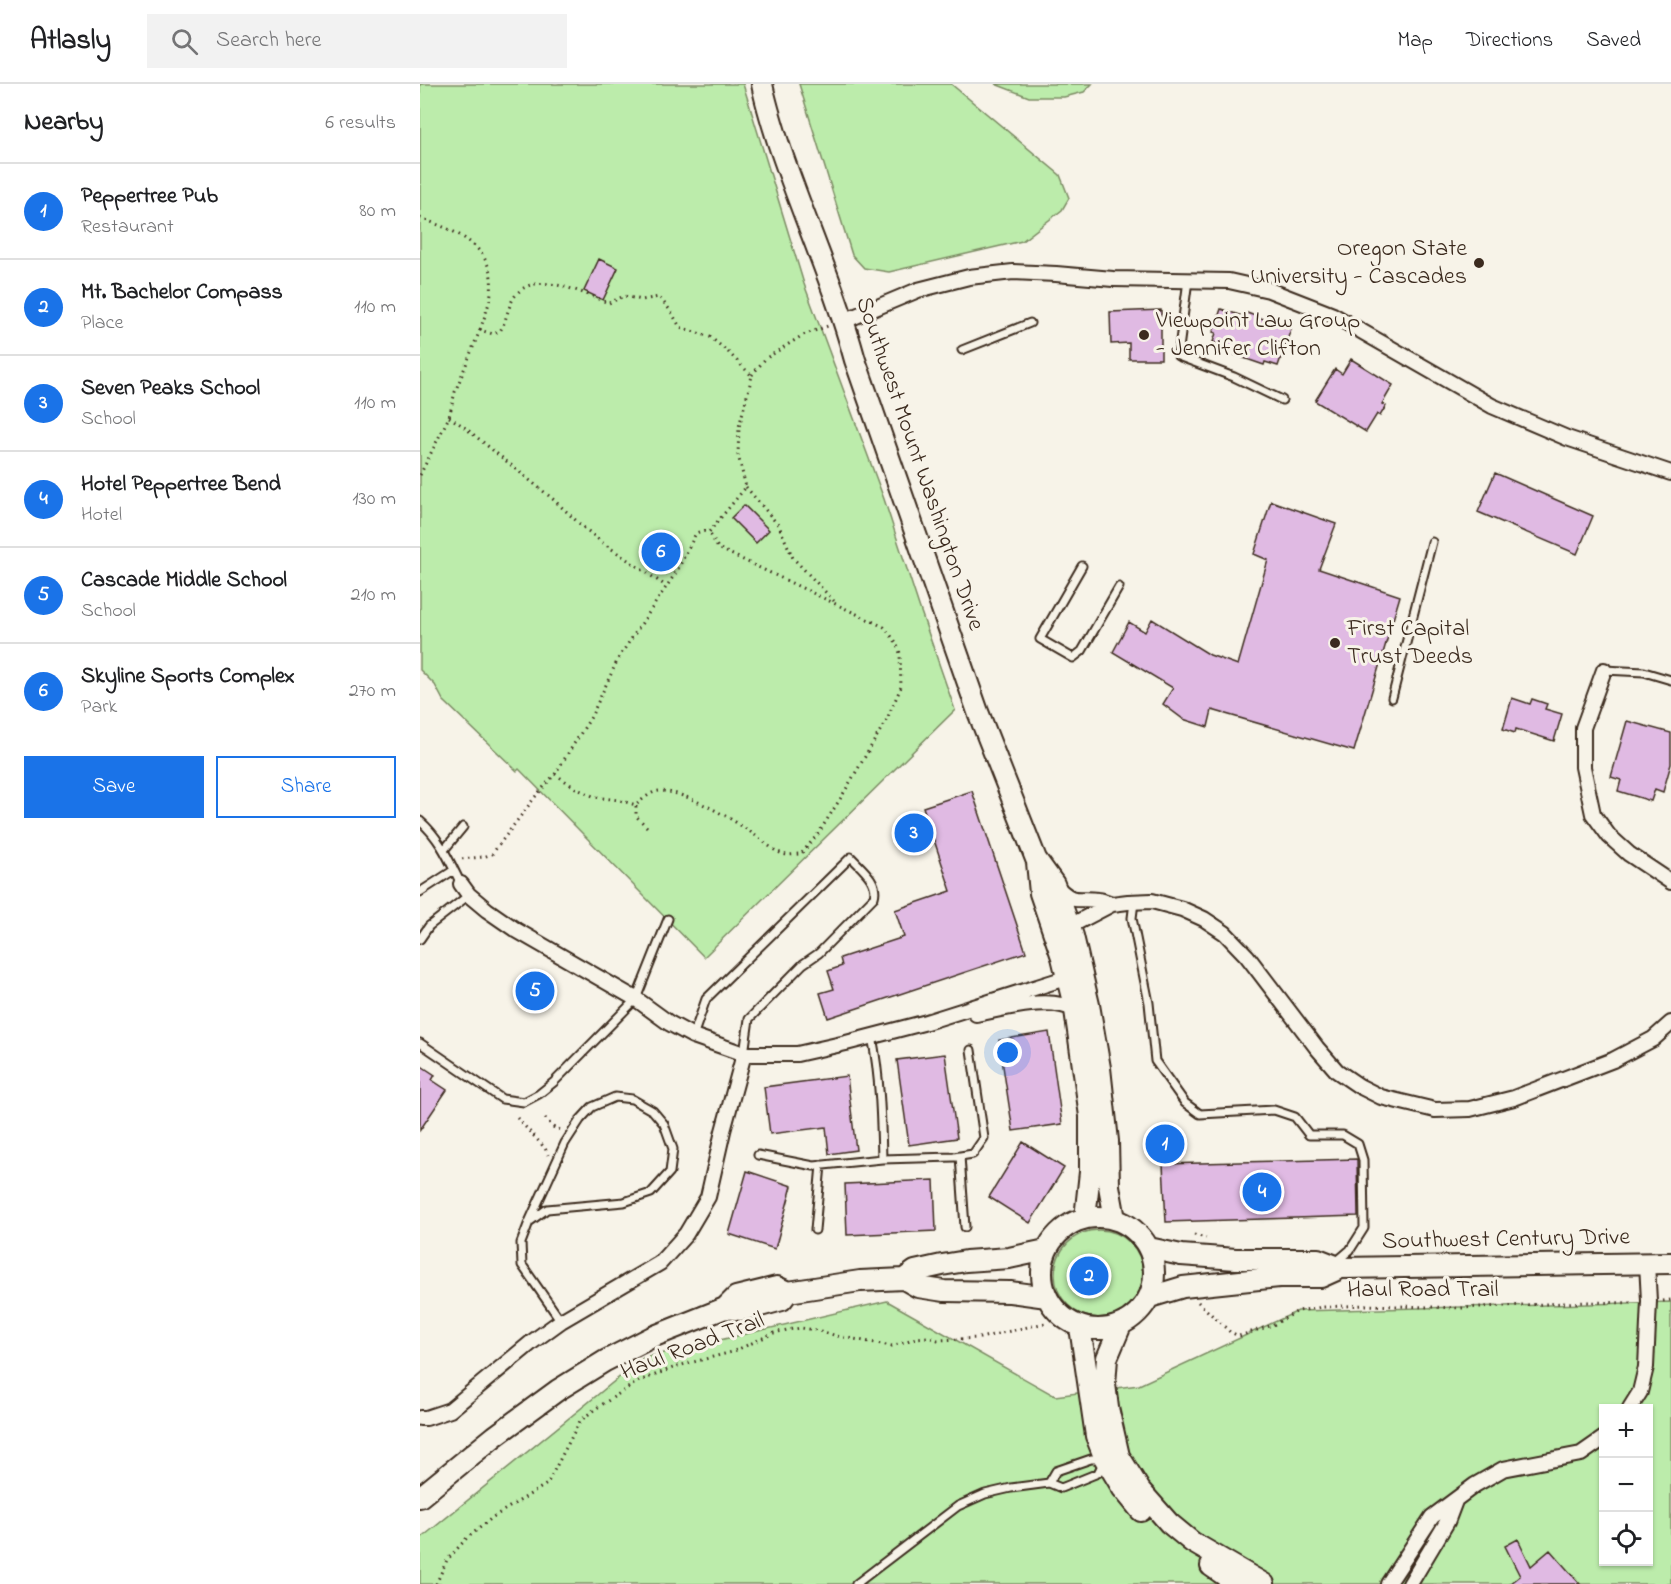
<!DOCTYPE html>
<html lang="en">
<head>
<meta charset="utf-8">
<style>
  body { margin:0; font-family:"Indie Flower",sans-serif; background:#f2f2f2; color:#202124 }
  .controls { position:absolute; right:18px; bottom:18px; display:grid; overflow:hidden; border-radius:0px; box-shadow:0 2px 4px #0004 }
  .controls button { width:54px; height:54px; display:grid; place-items:center; padding:0; border:0; border-bottom:2px solid #e0e0e0; background:#fff; color:#202124; font:30px sans-serif }
  .you { position:absolute; left:588px; top:969px; width:21px; height:21px; margin:-15px; border:4px solid #fff; border-radius:50%; background:#1a73e8; box-shadow:0 0 0 9px #1a73e833 }
  .badge { display:grid; place-items:center; width:39px; height:39px; border-radius:50%; background:#1a73e8; color:#fff; font-size:20px; font-weight:700 }
  .pin { position:absolute; translate:-50% -50%; border:3px solid #fff; box-shadow:0 2px 6px #0006 }
  .list { margin:0; padding:0; list-style:none }
  h2 { display:flex; justify-content:space-between; align-items:center; height:78px; margin:0; padding:0 24px; font-size:26px }
  h2 small { font-size:20px; font-weight:400; color:#757577 }
  .list li { display:grid; grid-template-columns:39px 1fr auto; gap:18px; align-items:center; box-sizing:border-box; height:96px; padding:0 24px; border-top:2px solid #e0e0e0 }
  .list b { display:block; font-size:22px; white-space:nowrap }
  .list p { margin:0; font-size:20px; white-space:nowrap; color:#757577 }
  .list em { font-size:20px; font-style:normal; color:#757577 }
  .actions { display:flex; gap:12px; padding:18px 24px }
  .actions a { flex:1; padding:14px 0; border:2px solid #1a73e8; border-radius:0px; text-align:center; font-size:21px; color:#1a73e8 }
  .actions .main { background:#1a73e8; color:#fff }
  .icon { flex:none; width:33px; height:33px; fill:none; stroke:currentColor; stroke-width:2; stroke-linecap:round; stroke-linejoin:round }
  .map { position:relative; flex:none; width:1251px; height:1500px; overflow:hidden }
  header { display:flex; align-items:center; gap:36px; box-sizing:border-box; height:84px; padding:0 30px; background:#fff; border-bottom:2px solid #e0e0e0 }
  header strong { font-size:28px }
  nav { display:flex; gap:33px; margin-inline-start:auto; font-size:21px }
  .search { width:420px; height:54px; background:#f2f2f2; display:flex; align-items:center; gap:15px; box-sizing:border-box; padding:0 21px; border-radius:0px; color:#757577; font-size:22px }
  main { display:flex }
  aside { flex:1; background:#fff }
  .map>svg:first-child { display:block }
  .green { fill:#bcecab; stroke:#7c8b64; stroke-width:1.5; fill-rule:evenodd }
  .building { fill:#e0bae3; stroke:#3b2a1e; stroke-width:1.5 }
  .lines { fill:none; stroke-linecap:round; stroke-linejoin:round }
  .service-casing { stroke:#3b2a1e; stroke-width:11 }
  .minor-casing { stroke:#3b2a1e; stroke-width:18 }
  .secondary-casing { stroke:#3b2a1e; stroke-width:24 }
  .path { stroke:#3b2a1e; stroke-width:3; stroke-dasharray:1.5 4.5; stroke-linecap:butt }
  .service { stroke:#f7f3e8; stroke-width:7 }
  .minor { stroke:#f7f3e8; stroke-width:14 }
  .secondary { stroke:#f7f3e8; stroke-width:20 }
  .poi-dot { fill:#3b2a1e; stroke:#f7f3e8; stroke-width:2 }
  .labels { text-anchor:middle; dominant-baseline:central; stroke-width:6; stroke-linejoin:round; paint-order:stroke }
  .poi-label { font-size:24px; fill:#3b2a1e; stroke:#f7f3e8; text-anchor:start }
  .street-label { font-size:24px; fill:#3b2a1e; stroke:#f7f3e8 }
</style>
</head>
<body>
<header>
<strong>Atlasly</strong>
<div class="search"><svg class="icon" aria-label="search" viewBox="0 0 24 24"><circle cx="10" cy="10" r="6"/><path d="M15 15l6 6"/></svg>Search here</div>
<nav><a>Map</a><a>Directions</a><a>Saved</a></nav>
</header>
<main>
<aside>
<h2>Nearby<small>6 results</small></h2>
<ul class="list">
<li><span class="badge">1</span><div><b>Peppertree Pub</b><p>Restaurant</p></div><em>80 m</em></li>
<li><span class="badge">2</span><div><b>Mt. Bachelor Compass</b><p>Place</p></div><em>110 m</em></li>
<li><span class="badge">3</span><div><b>Seven Peaks School</b><p>School</p></div><em>110 m</em></li>
<li><span class="badge">4</span><div><b>Hotel Peppertree Bend</b><p>Hotel</p></div><em>130 m</em></li>
<li><span class="badge">5</span><div><b>Cascade Middle School</b><p>School</p></div><em>210 m</em></li>
<li><span class="badge">6</span><div><b>Skyline Sports Complex</b><p>Park</p></div><em>270 m</em></li>
</ul>
<div class="actions"><a class="main">Save</a><a>Share</a></div>
</aside>
<div class="map">
<svg width="1251" height="1500" viewBox="0 0 1251 1500">
  <rect width="100%" height="100%" fill="#f7f3e8"/>
  <filter id="ink" filterUnits="userSpaceOnUse"><feTurbulence type="fractalNoise" baseFrequency=".0167" numOctaves="2"/><feDisplacementMap in="SourceGraphic" scale="12" xChannelSelector="R" yChannelSelector="G"/><feConvolveMatrix kernelMatrix="1 2 1 2 8 2 1 2 1" color-interpolation-filters="sRGB"/></filter>
  <g filter="url(#ink)">
    <path class="green" d="M0,0h323l61,200 80,215 35,107 36,104 -251,247 -185,-188 -2,2 -74,-71 -8,-15 -15,-15z
      M379,0h152l109,91 9,23 -7,12 -40,31 -133,31 -25,-4 -12,-13z
      M575,0h97l-8,8 -20,5h-35z
      M635 1190a44 44 0 1 1 88 0a44 44 0 1 1-88 0Z
      M467,1217l168,95 84,-11 159,-74 373,-9v282h-1251v-45l223,-181zM1184,1324h44v154h-44z"/>
    <path class="building" d="M179,175l19,9 -15,32 -19,-9z
      M801,225l24,8 2,-4 44,16 -13,37 -13,-4 -1,3 -29,-10 2,-5 -24,-8 3,-9 -3,-1z
      M741,226v49h-32v-16l-18,1 -1,-32z
      M931,275l42,26 -11,19 4,2 -6,10 -3,-2 -11,18 -51,-31 20,-32 7,5z
      M1075,389l98,43 -16,38 -99,-42z
      M851,417l65,23 -17,45 81,27 -46,155 -142,-41 -4,17 -25,-8 -20,-15 10,-16 -60,-36 16,-30 16,10 7,-13 58,36 28,10 30,-105 -14,-6z
      M324,421l25,25 -13,13 -25,-25z
      M1092,614l18,6 2,-5 15,5 -2,5 17,5 -8,27 -38,-12 -1,4 -12,-4z
      M1207,637l44,12v31l-8,28 -8,-3 -4,12 -33,-10 3,-11 -10,-3z
      M552,707l54,161 -198,66 -8,-25 14,-4 -6,-18 14,-5 -2,-8 64,-21 -9,-27 56,-19 -28,-84z
      M629,948l13,92 -49,7 -14,-91z
      M525,970l12,84 -48,7 -12,-85z
      M0,981l15,10 -3,5 15,10 -27,40z
      M427,992l9,74 -27,4 -3,-27 -56,7 -6,-47z
      M603,1058l41,26 -34,55 -41,-26z
      M937,1075l1,57 -192,6 -3,-58z
      M327,1087l45,15 -17,63 -46,-15z
      M514,1096l2,51 -89,4 -2,-51z
      M1098,1455l13,27 19,-16 30,34h-70l10,-8 -15,-30z"/>
    <g class="lines">
      <g class="service-casing">
        <path id="service" d="M768,196l-10,76 56,21 48,23
          M542,266l68,-27
          M662,482l-42,73 33,19 9,-7 37,-64
          M1184,586l40,2 27,8
          M972,614l40,-156
          M0,737c20,17 29,39 41,63
          M24,766l19,-23
          M0,808l34,-22
          M714,818l-2,16 17,85 6,58 30,42 15,11 74,-4 21,7 14,18h34l15,9 5,16 1,68 -14,22 -14,12
          M0,855l9,-13 40,-31
          M273,952l13,-37 145,-142c10,11 28,24 23,40l-55,56 -16,11 -54,55 -5,35
          M452,952c8,41 9,82 10,123l72,-2 19,-3 11,-16 -13,-88
          M0,959l82,56 22,3 15,-8 15,-12 82,-83 32,-80
          M338,1071l56,11 68,-7
          M540,1072l5,71
          M109,1138l18,-13 77,-7 27,-9 19,-21 3,-23 -9,-25 -11,-13 -21,-12 -17,-2 -23,10 -12,13 -15,23 -36,79 -8,21 1,22 39,56
          M395,1146l6,-65
          M436,1500l102,-78 27,-12 26,-6 38,-5 12,5 37,-15 7,-14h-14l-35,12 -7,12"/>
      </g>
      <g class="minor-casing">
        <path id="minor" d="M424,237l74,-31 51,-13 44,-5 43,2 57,5 116,2 40,9 64,25 159,91 75,32 104,35
          M1184,586l-21,58v39l10,47 16,22 20,18 42,28
          M41,800l8,11 18,15 29,20 120,69 33,24 24,13 51,18h53l49,-11 77,-20 152,-48
          M637,803c17,18 20,10 41,13 5,0 10,3 14,4
          M650,842l42,-22 16,-2 24,-1 30,8 22,10 21,14 22,23 70,92 20,23 22,15 22,11 54,13 35,-1 44,-11 99,-38 40,-21 18,-16
          M556,930c29,-5 73,-19 99,-4
          M1210,1324l10,-16 6,-25 3,-66 -2,-38
          M0,1334h6l24,-8 82,-68 29,-21 99,-58 26,-29 22,-37 15,-66 21,-77
          M968,1500l44,-67 43,-32 28,-16 78,-15 23,-16
          M990,1500l37,-62 8,-21"/>
      </g>
      <g class="secondary-casing">
        <path id="secondary" d="M342,0c4,20 10,39 16,58 24,73 57,144 77,218l123,352 58,147 18,25 19,52 16,69 11,63 8,73 1,45 6,33
          M617,778l3,31 22,64 13,53 15,106v56l-5,46
          M622 1189a56 56 0 1 1 112 0a56 56 0 1 1-112 0Z
          M729,1164l32,7 55,4h82l23,9
          M484,1195l11,-8 27,-6 24,-4 43,-3 37,-8
          M730,1213l33,-10 96,-10h42l20,-9 330,-5
          M305,1224l16,2 19,-4 22,-6 6,-8
          M701,1241l-14,33 -2,26 3,24 11,48 21,34 29,33 23,19 72,42
          M660,1243l16,109 9,23 18,30 18,22
          M0,1413l75,-61 63,-46 47,-29 47,-24 73,-29 11,-11 41,-10 11,5 72,-11 44,-2 14,8 26,4 66,1 37,5
          M791,1482l26,18"/>
      </g>
      <path class="path" d="M0,134c37,13 76,29 71,75 -2,13 -7,25 -11,37
        M332,291l13,-16 38,-24 25,-9
        M29,333l14,9 91,74 29,27 20,16 63,43
        M0,391l29,-58 6,-25 25,-62 13,4 7,-3c6,-9 7,-20 12,-30 18,-36 71,-7 97,2l15,-7 18,4 17,-3 11,13 10,17 30,10 17,14 25,25 -13,51 -1,28 8,32 -37,45 -7,-1 -6,2 -19,38 -58,86 -28,60 -36,57 -20,23 -43,57 -9,3 -23,2
        M326,403l33,39 14,32 41,43
        M135,690l22,15 18,8 24,3 17,5c6,-5 14,-13 23,-14 27,0 76,29 97,45 9,6 17,15 27,18 5,2 12,0 18,0l17,-20 24,-38 45,-77 14,-32 -1,-34 -4,-11 -12,-15 -166,-79 -9,-16
        M216,722v10l13,13
        M97,1034l28,30 3,7
        M125,1034l8,9 10,4
        M774,1151l12,3
        M1243,1217l8,-1
        M778,1218l32,30 9,4 34,-11 25,-14 25,-4 44,-2 94,3 125,-6 49,1
        M16,1500l11,-24 19,-21 27,-22 54,-33 33,-63 15,-12 42,-27 41,-16 54,-14 42,-19 13,-3 14,-2 16,2 20,6 55,10 24,-8 12,-1 10,3 42,-2 65,-15"/>
      <use href="#service" class="service"/>
      <use href="#minor" class="minor"/>
      <use href="#secondary" class="secondary"/>
    </g>
  </g>
  <g class="poi-dot">
    <circle cx="1059" cy="179" r="6"/>
    <circle cx="724" cy="251" r="6"/>
    <circle cx="915" cy="559" r="6"/>
  </g>
  <g class="labels">
    <g class="poi-label">
      <text x="1047" y="165" text-anchor="end">Oregon State<tspan x="1047" dy="28">University - Cascades</tspan></text>
      <text x="736" y="237">Viewpoint Law Group<tspan x="736" dy="28">- Jennifer Clifton</tspan></text>
      <text x="927" y="545">First Capital<tspan x="927" dy="28">Trust Deeds</tspan></text>
    </g>
    <g class="street-label">
      <text transform="translate(499 380) rotate(71)">Southwest Mount Washington Drive</text>
      <text transform="translate(1086 1156) rotate(-1)">Southwest Century Drive</text>
      <text x="1003" y="1206">Haul Road Trail</text>
      <text transform="translate(273 1263) rotate(-21)">Haul Road Trail</text>
    </g>
  </g>
</svg>
<div class="controls">
<button>+</button>
<button>−</button>
<button><svg class="icon" aria-label="locate" viewBox="0 0 24 24"><circle cx="12" cy="12" r="6"/><path d="M12 2v4M12 18v4M2 12h4M18 12h4"/></svg></button>
</div>
<div class="you"></div>
<div class="pin badge" style="left:745px;top:1060px">1</div>
<div class="pin badge" style="left:669px;top:1192px">2</div>
<div class="pin badge" style="left:494px;top:749px">3</div>
<div class="pin badge" style="left:842px;top:1108px">4</div>
<div class="pin badge" style="left:115px;top:907px">5</div>
<div class="pin badge" style="left:241px;top:468px">6</div>
</div>
</main>
</body>
</html>
